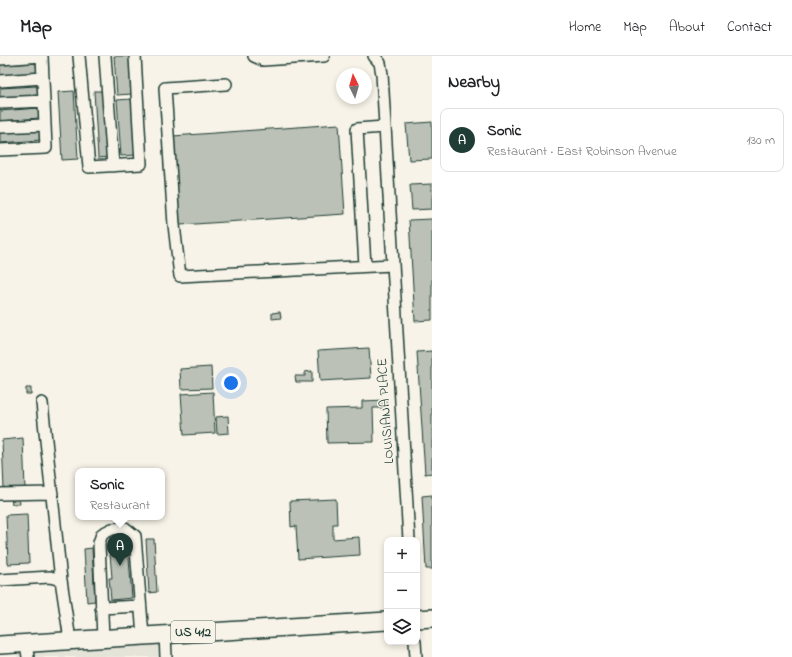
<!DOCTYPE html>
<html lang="en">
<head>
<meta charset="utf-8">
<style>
  body { margin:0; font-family:"Indie Flower",sans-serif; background:#f2f2f2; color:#202124 }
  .controls { position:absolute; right:12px; bottom:12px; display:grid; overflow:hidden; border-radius:8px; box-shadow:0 2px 6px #0003 }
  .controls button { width:36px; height:36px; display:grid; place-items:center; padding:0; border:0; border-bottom:1px solid #e0e0e0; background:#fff; color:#202124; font:20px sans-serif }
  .compass { position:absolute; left:336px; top:12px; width:36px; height:36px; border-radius:50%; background:#fff; box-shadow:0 2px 6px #0003; rotate:355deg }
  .you { position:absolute; left:231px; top:327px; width:14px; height:14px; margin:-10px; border:3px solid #fff; border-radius:50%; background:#1a73e8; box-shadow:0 0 0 6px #1a73e833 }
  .badge { display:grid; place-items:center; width:26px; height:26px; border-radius:50%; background:#1f3d34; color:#fff; font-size:13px; font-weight:700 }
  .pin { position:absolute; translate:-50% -33px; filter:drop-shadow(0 1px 2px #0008) }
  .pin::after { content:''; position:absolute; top:21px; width:14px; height:12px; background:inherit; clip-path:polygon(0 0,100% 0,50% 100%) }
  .popup { position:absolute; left:75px; top:412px; width:90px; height:52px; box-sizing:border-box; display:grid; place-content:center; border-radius:8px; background:#fff; filter:drop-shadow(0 1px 3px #0005); font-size:13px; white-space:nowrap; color:#757577 }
  .popup b { font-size:15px; color:#202124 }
  .popup::after { content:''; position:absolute; left:50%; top:100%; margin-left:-8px; border:8px solid transparent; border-top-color:#fff }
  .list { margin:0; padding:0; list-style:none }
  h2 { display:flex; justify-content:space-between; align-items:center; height:52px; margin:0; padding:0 16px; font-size:17px }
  h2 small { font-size:13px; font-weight:400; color:#757577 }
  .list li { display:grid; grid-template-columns:26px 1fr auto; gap:12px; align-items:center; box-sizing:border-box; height:64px; margin:0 8px 8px; padding:0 8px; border:1px solid #e0e0e0; border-radius:8px }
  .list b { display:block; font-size:15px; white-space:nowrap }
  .list p { margin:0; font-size:13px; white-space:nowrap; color:#757577 }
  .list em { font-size:13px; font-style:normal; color:#757577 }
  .icon { flex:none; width:22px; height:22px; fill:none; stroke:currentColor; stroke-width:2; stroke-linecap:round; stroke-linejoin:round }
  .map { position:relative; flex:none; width:432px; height:601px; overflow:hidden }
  header { display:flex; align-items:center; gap:24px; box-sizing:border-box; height:56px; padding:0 20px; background:#fff; border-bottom:1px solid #e0e0e0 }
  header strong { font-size:19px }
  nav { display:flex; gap:22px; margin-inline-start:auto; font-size:14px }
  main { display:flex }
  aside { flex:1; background:#fff }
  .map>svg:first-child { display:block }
  .built { fill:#e5e4d9 }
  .building { fill:#bbc1b6; stroke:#1f3d34 }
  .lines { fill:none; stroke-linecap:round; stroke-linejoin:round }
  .minor-casing { stroke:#1f3d34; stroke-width:14 }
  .highway-casing { stroke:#1f3d34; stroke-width:20 }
  .minor { stroke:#f7f3e8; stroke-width:11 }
  .highway { stroke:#f7f3e8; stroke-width:17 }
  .labels { text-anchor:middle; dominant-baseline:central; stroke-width:3; stroke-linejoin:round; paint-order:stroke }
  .shield { fill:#f7f3e8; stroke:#60746a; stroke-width:1 }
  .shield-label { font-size:13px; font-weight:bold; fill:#1f3d34 }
  .street-label { font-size:14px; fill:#1f3d34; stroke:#f7f3e8 }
</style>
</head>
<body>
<header>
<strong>Map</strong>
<nav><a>Home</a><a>Map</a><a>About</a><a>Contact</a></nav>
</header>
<main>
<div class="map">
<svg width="432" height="601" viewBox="0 0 432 601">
  <rect width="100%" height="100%" fill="#f7f3e8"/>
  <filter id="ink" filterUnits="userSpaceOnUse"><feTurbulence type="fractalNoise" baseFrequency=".025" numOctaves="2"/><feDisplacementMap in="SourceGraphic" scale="8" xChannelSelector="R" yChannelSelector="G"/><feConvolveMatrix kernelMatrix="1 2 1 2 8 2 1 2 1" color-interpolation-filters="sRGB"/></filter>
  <g filter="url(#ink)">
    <path class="built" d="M165,578l1,23h-149l-1,-13z"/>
    <path class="building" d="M114,0h16l2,38 -15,1z
      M36,7l1,10 -37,3v-11z
      M37,30l1,10 -38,2v-10z
      M74,35l4,68 -16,1 -4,-68z
      M94,35h10l4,66 -10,1z
      M132,43l4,56 -15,1 -4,-56z
      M39,52l1,10 -40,3v-10z
      M432,66v37l-23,1 -3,-36z
      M339,68l6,90 -165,11 -7,-89z
      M40,74l1,10 -41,3v-11z
      M432,128v25l-20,1 -2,-25z
      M432,163v101l-17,1 -6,-101z
      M280,256l1,6 -9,1v-6z
      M369,292l2,30 -51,3 -2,-30z
      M432,295v122l-7,1 -8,-122z
      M211,311l1,21 -31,1 -1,-20z
      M312,315v11h-16l-1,-6h10v-4z
      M26,332h5v6h-5z
      M213,336l2,41 -31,2 -3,-41z
      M386,344v8h-13l1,34 -47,1 -1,-34 36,-1v-7z
      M228,360l1,17 -12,1 -1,-17z
      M23,382l2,50 -21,1 -2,-49z
      M432,439v74h-6l-4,-73z
      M19,442l1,6h-8l-1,-5z
      M336,443l1,25h-4v15l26,-2 1,18 -62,4 -2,-33 -5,1 -1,-26z
      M27,458l2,49 -21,1 -2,-49z
      M146,483h8l3,53 -8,1z
      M121,490h7l4,52 -21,2 -2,-22h3l-2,-24 12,-1z
      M92,492l3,53 -8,1 -3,-53z"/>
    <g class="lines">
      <g class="minor-casing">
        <path id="minor" d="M79,0l10,111 52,-3 -6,-108
          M105,0l8,110
          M254,0l9,4 61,-4
          M374,0l6,7 2,11 27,466
          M0,3l42,-3
          M0,25l43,-3
          M226,28l-61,4 9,137 6,51 212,-11
          M0,47l44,-2
          M0,71l45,-2
          M0,94l46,-2 -4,-92
          M365,210l-8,-137 27,-2
          M42,347l19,177
          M0,438l52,-1
          M0,524l50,-3 11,3 9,60
          M101,552l39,-2
          M165,578l1,23
          M103,582l-4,-95 3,-9 10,-5 13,-1 10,8 8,100
          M415,586l1,15
          M26,587l2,14"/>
      </g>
      <g class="highway-casing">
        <path id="highway" d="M417,563l15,-1
          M0,589l387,-24"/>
      </g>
      <use href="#minor" class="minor"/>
      <use href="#highway" class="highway"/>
    </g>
  </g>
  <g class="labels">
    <rect class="shield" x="171" y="565" width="44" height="22" rx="3"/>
    <g class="shield-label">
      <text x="193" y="576">US 412</text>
    </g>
    <g class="street-label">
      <text transform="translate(386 355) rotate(-94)">LOUISIANA PLACE</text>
    </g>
  </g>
</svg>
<div class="controls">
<button>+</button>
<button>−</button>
<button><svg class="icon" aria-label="layers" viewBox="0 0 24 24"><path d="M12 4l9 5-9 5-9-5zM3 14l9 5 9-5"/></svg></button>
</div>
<svg class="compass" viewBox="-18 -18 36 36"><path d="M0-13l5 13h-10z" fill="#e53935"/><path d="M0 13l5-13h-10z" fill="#757577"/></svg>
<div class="you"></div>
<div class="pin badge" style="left:120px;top:510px">A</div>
<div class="popup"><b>Sonic</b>Restaurant</div>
</div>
<aside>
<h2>Nearby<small></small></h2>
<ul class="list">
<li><span class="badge">A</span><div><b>Sonic</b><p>Restaurant · East Robinson Avenue</p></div><em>130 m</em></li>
</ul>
</aside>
</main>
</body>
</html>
